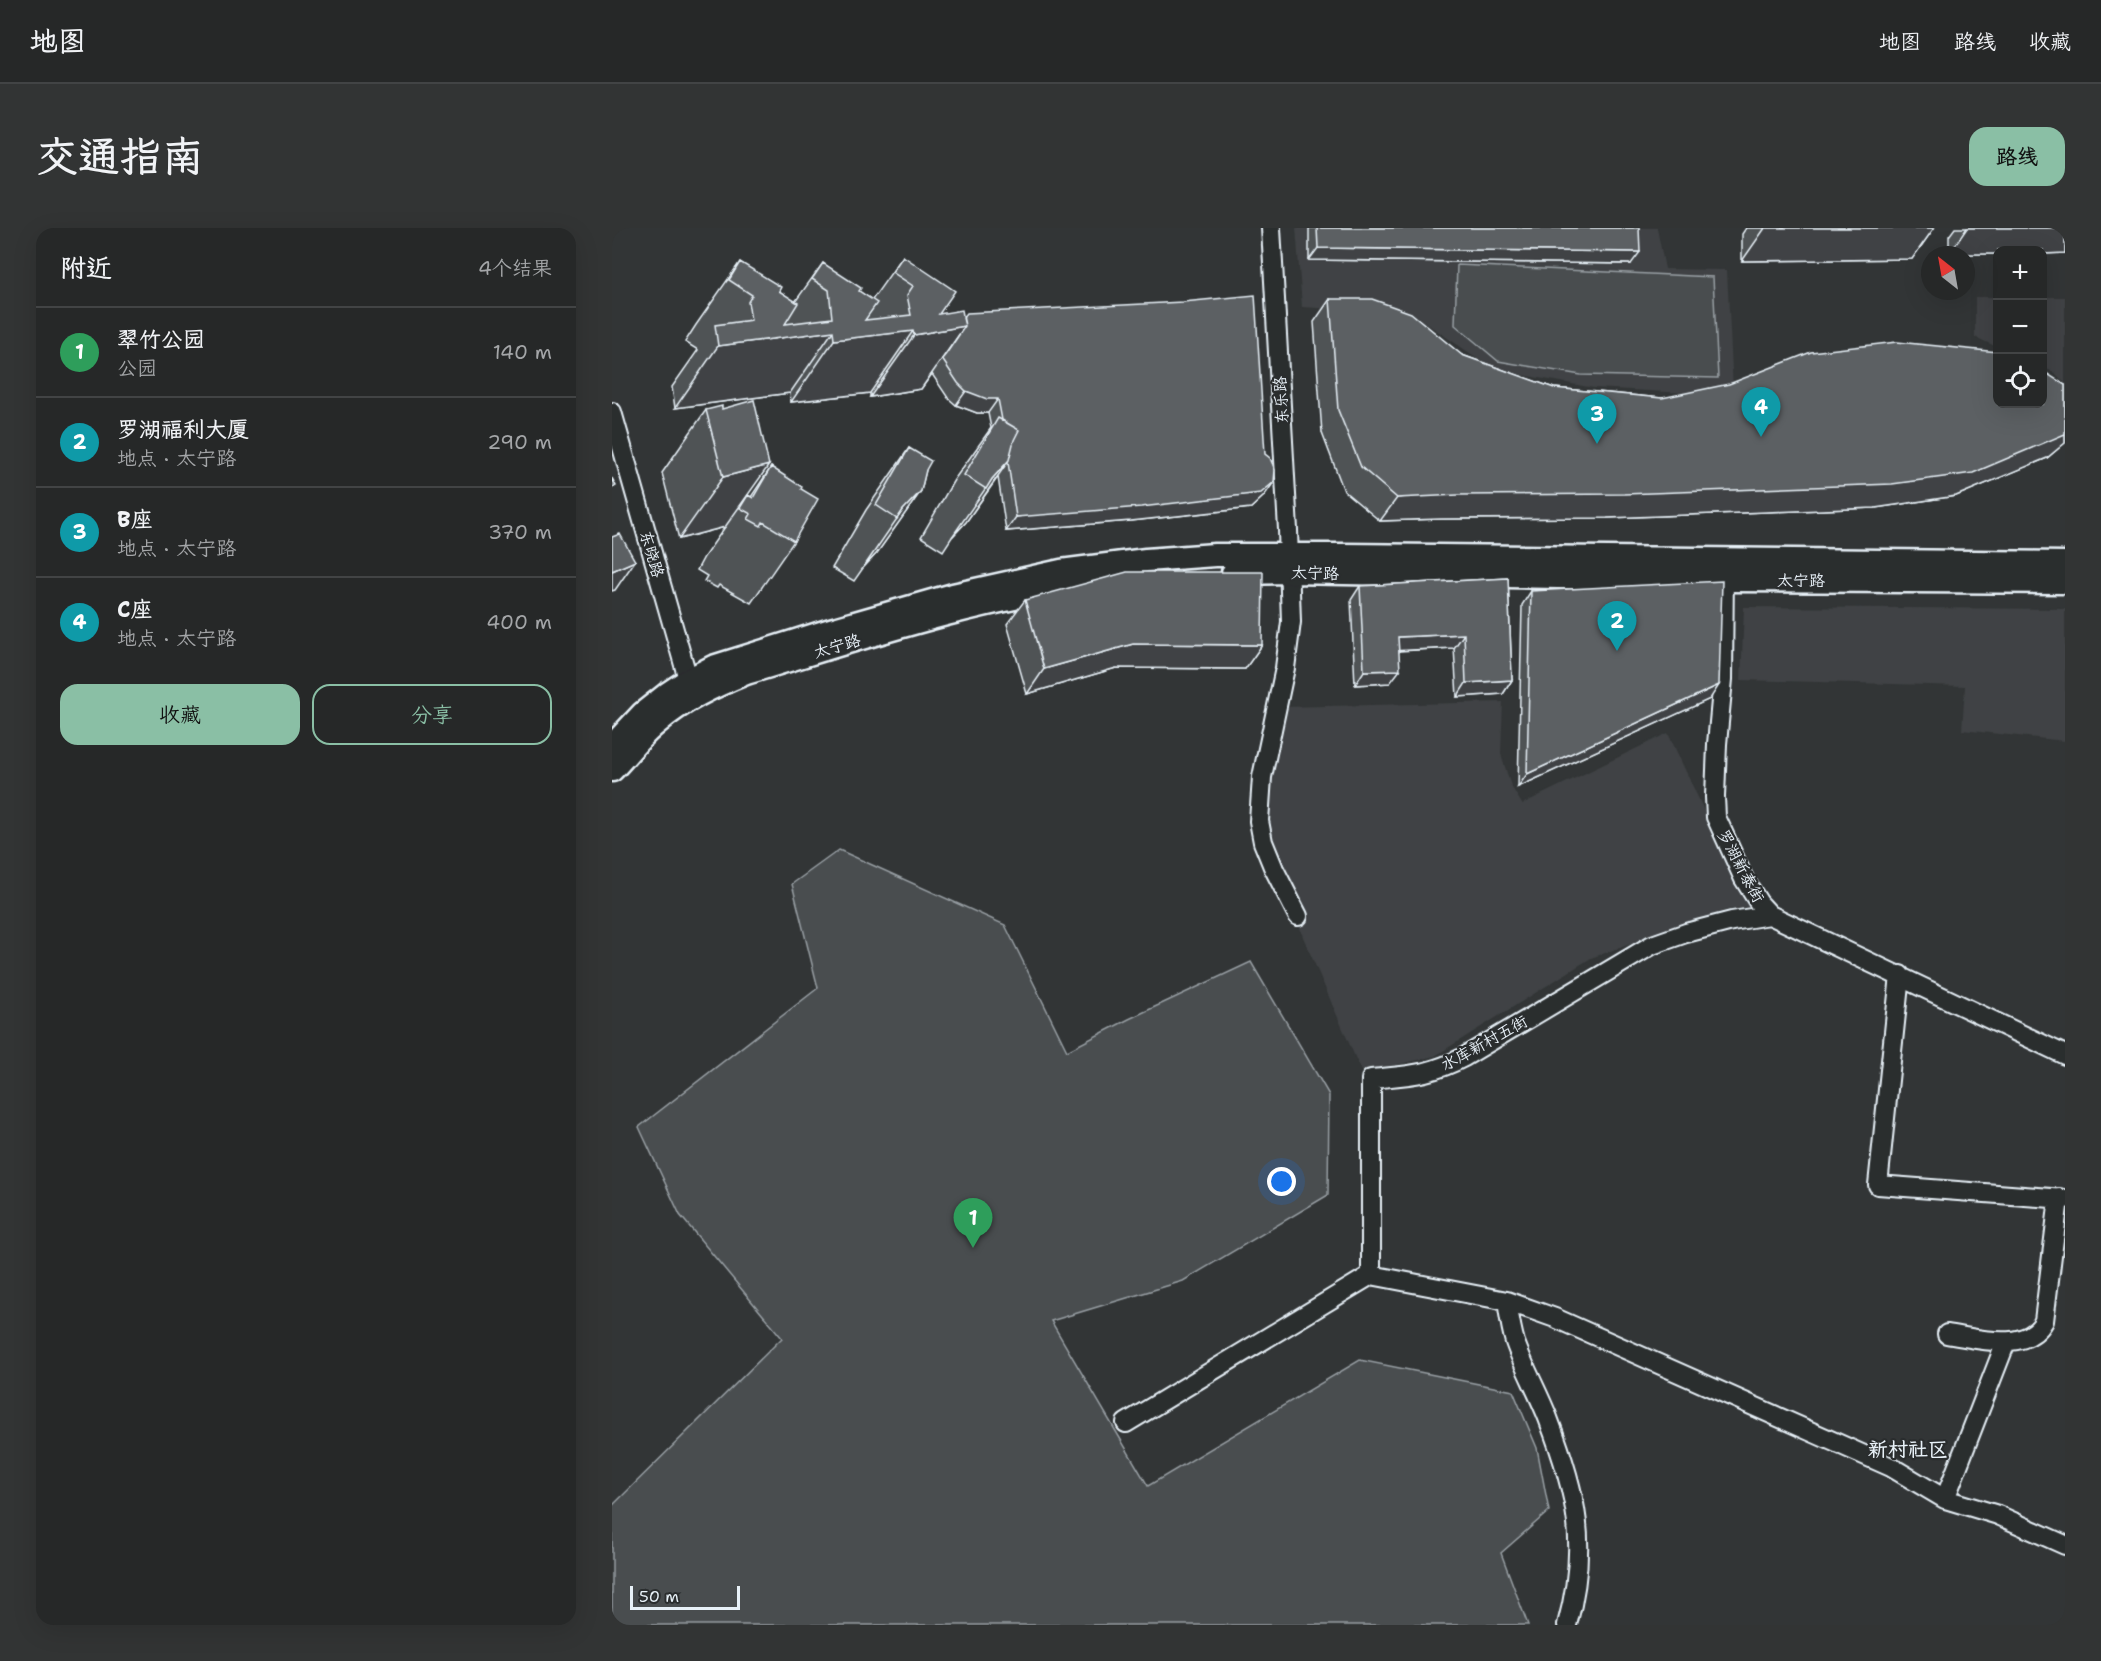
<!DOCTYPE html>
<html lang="zh">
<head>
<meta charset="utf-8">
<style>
  body { margin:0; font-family:"Shantell Sans","LXGW WenKai TC",sans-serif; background:#323434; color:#f1f3f6 }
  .controls { position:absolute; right:18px; top:18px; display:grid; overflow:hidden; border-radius:12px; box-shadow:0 6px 24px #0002 }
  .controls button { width:54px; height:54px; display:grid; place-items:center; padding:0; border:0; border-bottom:2px solid #424445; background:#262828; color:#f1f3f6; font:30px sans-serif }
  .compass { position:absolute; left:1309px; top:18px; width:54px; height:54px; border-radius:50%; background:#262828; box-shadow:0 6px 24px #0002; rotate:329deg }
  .scale { position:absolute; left:18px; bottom:15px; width:110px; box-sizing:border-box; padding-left:6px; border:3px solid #e8f1f8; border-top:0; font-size:16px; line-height:21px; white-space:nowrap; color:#e8f1f8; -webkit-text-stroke:4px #2a2d2e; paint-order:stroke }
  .you { position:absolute; left:670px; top:954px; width:21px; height:21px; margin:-15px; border:4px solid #fff; border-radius:50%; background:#1a73e8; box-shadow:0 0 0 9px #1a73e833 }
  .badge { display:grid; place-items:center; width:39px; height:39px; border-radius:50%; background:#8abfa5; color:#fff; font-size:20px; font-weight:700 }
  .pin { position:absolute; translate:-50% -50px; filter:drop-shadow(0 2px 3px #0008) }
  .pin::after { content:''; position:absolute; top:32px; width:21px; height:18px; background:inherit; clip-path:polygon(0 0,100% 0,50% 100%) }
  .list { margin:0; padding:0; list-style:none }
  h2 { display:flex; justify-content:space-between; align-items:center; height:78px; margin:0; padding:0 24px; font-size:26px }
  h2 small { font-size:20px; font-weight:400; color:#a4a6a8 }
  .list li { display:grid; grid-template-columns:39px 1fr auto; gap:18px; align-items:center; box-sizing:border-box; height:90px; padding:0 24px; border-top:2px solid #424445 }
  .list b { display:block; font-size:22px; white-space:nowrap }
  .list p { margin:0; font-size:20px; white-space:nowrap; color:#a4a6a8 }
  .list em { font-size:20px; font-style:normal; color:#a4a6a8 }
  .actions { display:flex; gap:12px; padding:18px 24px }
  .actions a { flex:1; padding:14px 0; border:2px solid #8abfa5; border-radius:18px; text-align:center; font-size:21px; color:#8abfa5 }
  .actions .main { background:#8abfa5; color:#111 }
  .icon { flex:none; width:33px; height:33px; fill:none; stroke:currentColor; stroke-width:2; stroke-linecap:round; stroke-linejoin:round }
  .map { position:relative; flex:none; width:1453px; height:1397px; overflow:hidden; border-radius:18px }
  header { display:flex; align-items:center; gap:36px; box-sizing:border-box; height:84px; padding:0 30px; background:#262828; border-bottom:2px solid #424445 }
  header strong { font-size:28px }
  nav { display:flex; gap:33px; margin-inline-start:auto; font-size:21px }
  .intro { display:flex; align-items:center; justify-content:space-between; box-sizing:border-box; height:144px; padding:0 36px }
  h1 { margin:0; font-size:42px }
  .button { padding:15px 27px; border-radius:18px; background:#8abfa5; color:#111; font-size:21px; font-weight:700 }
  main { display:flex; gap:36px; padding:0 36px }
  aside { flex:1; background:#262828; border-radius:18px; box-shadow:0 6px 24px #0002 }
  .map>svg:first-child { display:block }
  .built { fill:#3f4244 }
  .green { fill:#494d4f; stroke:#989fa4; stroke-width:1.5 }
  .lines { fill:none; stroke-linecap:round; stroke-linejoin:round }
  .minor-casing { stroke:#e8f1f8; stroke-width:22 }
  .major-casing { stroke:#e8f1f8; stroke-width:27 }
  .minor { stroke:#2a2d2e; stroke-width:18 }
  .major { stroke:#2a2d2e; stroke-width:22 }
  .wall { fill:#4f5355; stroke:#e8f1f8; stroke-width:1.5 }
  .shaded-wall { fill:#404345; stroke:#e8f1f8; stroke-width:1.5 }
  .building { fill:#5c6063; stroke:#e8f1f8; stroke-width:1.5 }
  .labels { text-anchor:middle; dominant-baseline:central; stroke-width:4.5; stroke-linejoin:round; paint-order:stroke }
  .street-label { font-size:16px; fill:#e8f1f8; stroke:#2a2d2e }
  .quarter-label { font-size:20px; font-weight:bold; fill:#e8f1f8; stroke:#2a2d2e }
</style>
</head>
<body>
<header>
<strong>地图</strong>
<nav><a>地图</a><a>路线</a><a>收藏</a></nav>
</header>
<div class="intro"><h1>交通指南</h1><a class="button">路线</a></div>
<main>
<aside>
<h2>附近<small>4个结果</small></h2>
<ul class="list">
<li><span class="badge" style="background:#2e9e5b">1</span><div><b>翠竹公园</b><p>公园</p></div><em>140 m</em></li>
<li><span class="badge" style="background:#0f9aa8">2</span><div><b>罗湖福利大厦</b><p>地点 · 太宁路</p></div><em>290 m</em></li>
<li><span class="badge" style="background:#0f9aa8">3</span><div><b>B座</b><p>地点 · 太宁路</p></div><em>370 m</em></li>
<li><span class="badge" style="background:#0f9aa8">4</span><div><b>C座</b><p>地点 · 太宁路</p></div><em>400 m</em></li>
</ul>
<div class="actions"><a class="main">收藏</a><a>分享</a></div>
</aside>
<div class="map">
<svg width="1453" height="1397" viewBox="0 0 1453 1397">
  <rect width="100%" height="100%" fill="#323536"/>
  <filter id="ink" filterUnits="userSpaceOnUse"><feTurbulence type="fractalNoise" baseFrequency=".0167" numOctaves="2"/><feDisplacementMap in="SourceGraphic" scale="12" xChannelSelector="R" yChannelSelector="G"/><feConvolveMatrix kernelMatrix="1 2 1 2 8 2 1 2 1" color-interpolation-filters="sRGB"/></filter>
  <g filter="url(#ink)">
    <path class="built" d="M684,0h361l8,41 62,1 6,120 -29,4 -110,-6 -99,-18 -83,-56 -110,-7z
      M1363,69h22v50l-22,-10z
      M1431,69h22v86l-10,-10 -12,-6z
      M1132,379l321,2v132l-103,-11 3,-44 -224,-6z
      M891,474l-2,52 10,32 11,18 146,-71 81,174 -22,3 -136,48 -156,98 -73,17 -59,-136 -40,-121 18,-109z"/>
    <path class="green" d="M845,37l256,12 5,101 -137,-3 -83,-14 -43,-36z
      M227,622l166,75 62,126 62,-32 122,-57 78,133 -1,100 -145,86 -132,40 97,165 212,-126 153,31 24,57 12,63 -48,42 27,72h-916v-119l170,-168 -102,-123 -41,-88 179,-139 -26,-104z"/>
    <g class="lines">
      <g class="minor-casing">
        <path id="minor" d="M659,0l17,302 3,92 -6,46 -23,109 -3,44 4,21 11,27 24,47
          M0,184l80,281
          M1112,340l-1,111 -6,65 -2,53 1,20 28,62 15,24 11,12 295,140
          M1288,747l-22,210 187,14
          M759,1047v-196c38,-4 59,-4 93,-22l188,-112 34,-12 46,-12 38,-6
          M895,1073c2,13 4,28 8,41 9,26 23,50 33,76 29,76 41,127 19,207
          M1335,1106c29,4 79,20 97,-13l15,-123
          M514,1195l245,-148 136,26 48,17 336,149 54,32 53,16 67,30
          M1333,1271l61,-157"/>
      </g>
      <g class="major-casing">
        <path id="major" d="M621,345l57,-1 434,8 341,2
          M0,518l31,-33 24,-19 21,-14 25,-13 121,-38 119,-34 108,-24 85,-11 69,-5h128l722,8
          M0,542c15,-15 28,-34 45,-47 26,-23 57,-37 89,-50 116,-35 235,-75 356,-90"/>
      </g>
      <use href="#minor" class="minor"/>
      <use href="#major" class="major"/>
    </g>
    <path class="wall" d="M697,0h330l-8,36 -322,-4z
      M1134,0h188l-22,31 -170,2v-27z
      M1343,0h110v25l-22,1v-4h-45v4h-49v-18z
      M291,28l36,58 24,4 301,178 -13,12 -120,13 -125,10 -8,-54 -32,45 -14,15 -9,14 -22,-14 33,-57 37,-52 -3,-15h-11l-21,-8 -8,-7 -16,-24 -11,15 -51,8v-4l-79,9 -1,-9 -115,15 -3,-21 26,-37 -13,-8 11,-17 44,-63 39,29 16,11 28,-39 36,28 13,9z
      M718,71l132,56 92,33 108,10 403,-13v58l-18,15 -91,38 -81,12 -268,10 -166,1 -61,2 -36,-30 -22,-58 -8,-111z
      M94,182l42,85 3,2 20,-30 30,22 -7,52 -43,62 -32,-18 -2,3 -13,-7 3,-5 -10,-6 7,-13 21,-30 -46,12 -17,-66z
      M297,220l17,22 -5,21 -44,62 -14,15 -9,13 -22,-13 34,-58z
      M896,350l4,102 -9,14 -46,3 -3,-49 -55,3 -9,32 -35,2 -4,-85 9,-14z
      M919,363l179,108 -192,88 4,-182z
      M413,372l237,45 -17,24 -129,-1 -89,26 -20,-70z"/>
    <path class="shaded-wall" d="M1153,0h169l-22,31 -170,2z
      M1355,0h98v25l-22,1v-4h-45v4h-49z
      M706,20l322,4 -9,12 -322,-4z
      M353,98l-44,63 -51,8 44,-62z
      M221,103l-43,62 -115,15 43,-62z
      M301,103l-43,62 -79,9 43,-62z
      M354,163l32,8 -10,14h-11l-21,-8z
      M1453,206v9l-18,15 -91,38 -81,12 -268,10 -166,1 -61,2 17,-23z
      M397,232l-43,62 -14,15 40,-58z
      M157,237l-44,62 -46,12 44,-62z
      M662,254l-10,14 -13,12 -120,13 -125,10 10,-14z
      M309,263l-44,62 -14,15 40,-58z
      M23,333l-20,29 -3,1v-20z
      M852,406l-10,14 -65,3 9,-14z
      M521,416l129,1 -17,24 -129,-1 -89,26 17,-25z
      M788,442l-10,13 -35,2 9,-14z
      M900,452l-9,14 -46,3 9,-14z
      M1107,457l-9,14 -192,88 9,-13z"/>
    <path class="building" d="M705,0h322l1,24 -322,-4z
      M291,28l52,35 -16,23 23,-4 3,16 -51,9 -1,-4 -79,9 -1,-9 -115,15 -3,-21 36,-5 -3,-18 4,-7 -23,-15 11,-18 41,25 -2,4 19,12 -13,21 47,-6 -3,-28 -17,-11 11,-16 38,25 -2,3 18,12 -12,17 46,-5 -4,-20 6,-9 -21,-14z
      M643,67l10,159 5,4 5,12 -1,12 -13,11 -120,14 -125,10 -8,-55 1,-2 5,-20 5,-10 -17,-10 -4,-21h-11l-21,-8 -8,-8 -16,-24 4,-5 19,-28 -2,-8 4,-5 216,-11z
      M718,71h42l39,14 51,42 92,33 108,10 67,-14 82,-32 86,-10 101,10v52h45v-33l22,14v49l-92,39 -81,11 -268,10 -166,1 -61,3 -36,-31 -23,-57z
      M142,172l15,65 -46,12 -17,-67 16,-4v3z
      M386,190l21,12 -5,10 -5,20 -17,19 -6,10 -22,-14z
      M297,220l22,13 -5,9 -5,21 -18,19 -6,9 -21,-14z
      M159,239l31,20 -1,2 17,10 -24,42 -31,-19 -2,4 -13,-7 3,-5 -11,-6 8,-13 5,3z
      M0,250l4,8 -4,2z
      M8,306l15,27 -23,10v-34z
      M515,344h136l-1,73 -129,-1 -89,25 -19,-69z
      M896,350l4,102 -46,3 -2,-49 -66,3 2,33 -36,1 -4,-85z
      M1110,353l-3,104 -192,89 4,-183z"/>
  </g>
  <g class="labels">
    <g class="street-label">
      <text transform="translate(669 172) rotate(-93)">东乐路</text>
      <text transform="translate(40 326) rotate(74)">东晓路</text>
      <text transform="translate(703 345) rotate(1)">太宁路</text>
      <text x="1189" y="352">太宁路</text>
      <text transform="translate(225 418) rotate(-16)">太宁路</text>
      <text transform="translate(1129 638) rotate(62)">罗湖新泰街</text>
      <text transform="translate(872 815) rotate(-29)">水库新村五街</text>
    </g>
    <g class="quarter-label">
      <text x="1296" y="1221">新村社区</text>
    </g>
  </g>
</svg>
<div class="controls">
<button>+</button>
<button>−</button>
<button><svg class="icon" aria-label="locate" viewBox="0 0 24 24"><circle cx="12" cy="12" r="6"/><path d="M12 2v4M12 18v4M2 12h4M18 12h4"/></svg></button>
</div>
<svg class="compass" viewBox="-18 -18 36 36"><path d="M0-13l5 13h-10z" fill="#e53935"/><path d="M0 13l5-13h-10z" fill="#a4a6a8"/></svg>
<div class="scale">50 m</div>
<div class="you"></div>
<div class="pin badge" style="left:361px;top:1020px;background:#2e9e5b">1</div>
<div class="pin badge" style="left:1005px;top:423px;background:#0f9aa8">2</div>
<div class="pin badge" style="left:985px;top:216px;background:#0f9aa8">3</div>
<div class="pin badge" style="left:1149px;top:209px;background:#0f9aa8">4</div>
</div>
</main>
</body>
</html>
